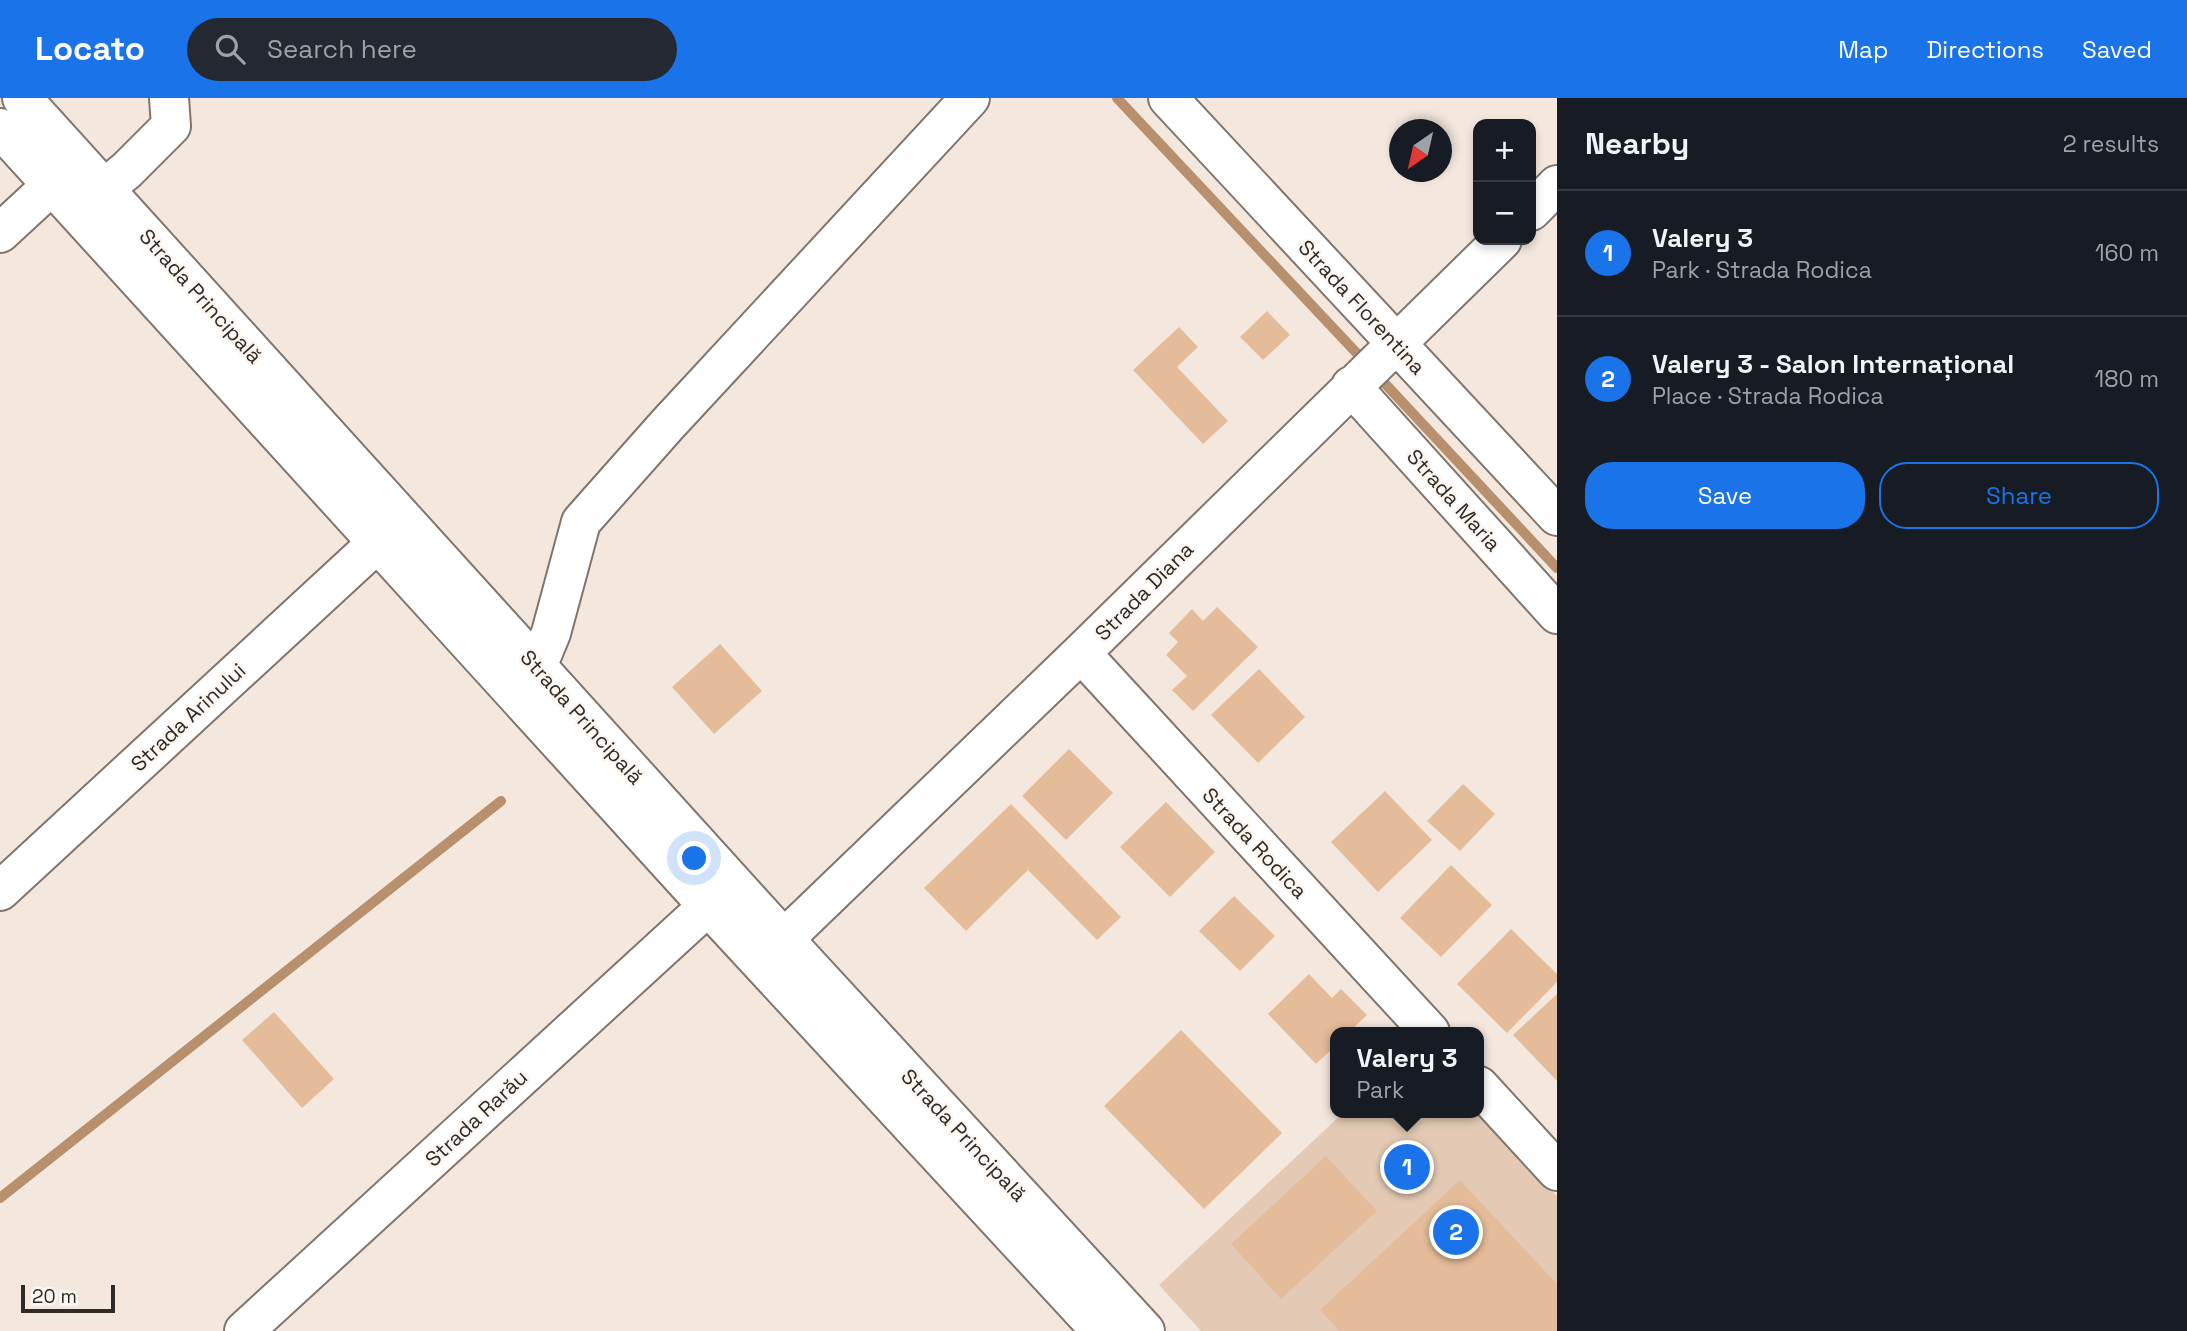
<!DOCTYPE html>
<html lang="en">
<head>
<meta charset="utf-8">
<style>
  body { margin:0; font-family:"Space Grotesk",sans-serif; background:#242831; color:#f1f3f6 }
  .controls { position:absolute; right:21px; top:21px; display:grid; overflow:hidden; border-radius:14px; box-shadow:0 4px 10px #0003 }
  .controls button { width:63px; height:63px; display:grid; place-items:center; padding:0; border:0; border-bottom:2px solid #363941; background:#171b24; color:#f1f3f6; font:35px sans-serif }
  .compass { position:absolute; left:1389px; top:21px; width:63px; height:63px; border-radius:50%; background:#171b24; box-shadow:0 4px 10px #0003; rotate:214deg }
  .scale { position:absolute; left:21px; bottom:18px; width:94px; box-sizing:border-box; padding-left:7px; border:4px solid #2e2a26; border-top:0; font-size:19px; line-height:24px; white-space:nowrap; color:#2e2a26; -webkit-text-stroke:5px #fdf6f0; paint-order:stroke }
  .you { position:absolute; left:695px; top:761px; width:24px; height:24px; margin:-18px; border:5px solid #fff; border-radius:50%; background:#1a73e8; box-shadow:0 0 0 10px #1a73e833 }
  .badge { display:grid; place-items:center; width:46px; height:46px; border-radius:50%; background:#1a73e8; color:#fff; font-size:23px; font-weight:700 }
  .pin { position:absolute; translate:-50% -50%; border:4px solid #fff; box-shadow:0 2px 7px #0006 }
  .popup { position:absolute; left:1330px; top:929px; width:154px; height:91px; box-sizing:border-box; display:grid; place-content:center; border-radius:14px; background:#171b24; filter:drop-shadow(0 2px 5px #0005); font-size:23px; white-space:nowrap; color:#9ea1a6 }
  .popup b { font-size:26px; color:#f1f3f6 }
  .popup::after { content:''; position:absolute; left:50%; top:100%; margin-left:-14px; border:14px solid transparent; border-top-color:#171b24 }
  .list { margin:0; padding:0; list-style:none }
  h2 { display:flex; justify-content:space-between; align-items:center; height:91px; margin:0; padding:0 28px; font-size:30px }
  h2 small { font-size:23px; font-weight:400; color:#9ea1a6 }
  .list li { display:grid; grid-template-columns:46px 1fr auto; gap:21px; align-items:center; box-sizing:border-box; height:126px; padding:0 28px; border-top:2px solid #363941 }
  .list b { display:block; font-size:26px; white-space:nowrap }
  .list p { margin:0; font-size:23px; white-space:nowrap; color:#9ea1a6 }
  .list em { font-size:23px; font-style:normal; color:#9ea1a6 }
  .actions { display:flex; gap:14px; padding:21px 28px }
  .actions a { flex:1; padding:16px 0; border:2px solid #1a73e8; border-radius:28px; text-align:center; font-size:24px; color:#1a73e8 }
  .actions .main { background:#1a73e8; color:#fff }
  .icon { flex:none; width:38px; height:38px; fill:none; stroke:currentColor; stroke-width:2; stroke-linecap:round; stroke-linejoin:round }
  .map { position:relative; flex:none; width:1557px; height:1233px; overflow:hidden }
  header { display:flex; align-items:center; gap:42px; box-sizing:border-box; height:98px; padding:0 35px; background:#1a73e8; color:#fff }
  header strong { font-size:33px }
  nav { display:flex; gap:38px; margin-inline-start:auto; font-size:24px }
  .search { width:490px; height:63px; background:#242831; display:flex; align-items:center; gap:18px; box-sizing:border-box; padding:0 24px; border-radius:38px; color:#9ea1a6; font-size:26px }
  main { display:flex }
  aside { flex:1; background:#171b24 }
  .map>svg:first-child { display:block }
  .green { fill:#e4cab4 }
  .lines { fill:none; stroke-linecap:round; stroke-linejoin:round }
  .stream { stroke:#b8906e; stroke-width:10 }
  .building { fill:#e5bc99 }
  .minor-casing { stroke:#80756d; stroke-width:42 }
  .major-casing { stroke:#80756d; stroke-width:42 }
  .minor { stroke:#fff; stroke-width:38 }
  .major { stroke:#fff; stroke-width:38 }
  .labels { text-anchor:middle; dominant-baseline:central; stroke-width:5; stroke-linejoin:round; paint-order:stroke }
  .street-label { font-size:21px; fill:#2e2a26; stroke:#fdf6f0 }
</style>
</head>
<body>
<header>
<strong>Locato</strong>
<div class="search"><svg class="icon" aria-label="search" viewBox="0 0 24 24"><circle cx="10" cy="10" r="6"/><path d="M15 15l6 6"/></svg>Search here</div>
<nav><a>Map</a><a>Directions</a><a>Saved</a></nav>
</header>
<main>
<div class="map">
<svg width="1557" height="1233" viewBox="0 0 1557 1233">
  <rect width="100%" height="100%" fill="#f4e8de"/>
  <path class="green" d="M1343,1015h136l78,83v135h-356l-42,-46z"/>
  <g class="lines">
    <path class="stream" d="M1117,0l249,265
      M1376,276l181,194
      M0,1100l501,-397"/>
  </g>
  <path class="building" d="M1267,213l23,24 -27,25 -23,-23z
    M1179,229l19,20 -21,20 51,54 -25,23 -70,-74z
    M1217,509l41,40 -65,64 -21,-21 15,-14 -21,-21 12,-13 -9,-9 23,-24 11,12z
    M720,546l42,47 -48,43 -42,-47z
    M1259,571l46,48 -47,46 -47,-48z
    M1069,651l44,44 -47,47 -44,-44z
    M1463,686l32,30 -35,37 -33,-30z
    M1385,693l47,49 -54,52 -47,-50z
    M1166,704l49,50 -45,45 -50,-50z
    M1011,706l110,113 -24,23 -69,-70 -62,61 -42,-43z
    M1451,767l41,40 -51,52 -41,-39z
    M1234,798l41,40 -35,35 -41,-40z
    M1511,831l46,45v8l-50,51 -50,-49z
    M1309,876l23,24 9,-9 26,26 -18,17h-14v14l-19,18 -48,-50z
    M1557,896v87l-44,-46z
    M274,914l60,67 -32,29 -60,-68z
    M1181,932l101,103 -78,76 -100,-103z
    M1326,1058l51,55 -96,88 -50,-55z
    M1460,1082l97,104v47h-218l-19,-21z"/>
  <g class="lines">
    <g class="minor-casing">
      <path id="minor" d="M1168,0l389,418
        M104,91l23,-19 44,-44 -2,-28
        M1531,113l26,-26
        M0,135l52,-48
        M1351,288l206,228
        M1081,555l349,379
        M537,569l14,-34 30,-111 86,-97 303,-327
        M0,793l376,-347
        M784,841l297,-286 421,-413
        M1479,988l78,85
        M244,1233l464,-425"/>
    </g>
    <g class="major-casing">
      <path id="major" d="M22,0l762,841 361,392
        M0,30l708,778 393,425"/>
    </g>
    <use href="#minor" class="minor"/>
    <use href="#major" class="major"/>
  </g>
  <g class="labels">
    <g class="street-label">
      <text transform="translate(201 198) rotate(48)">Strada Principală</text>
      <text transform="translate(1362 209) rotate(47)">Strada Florentina</text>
      <text transform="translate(1454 402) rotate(48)">Strada Maria</text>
      <text transform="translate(1144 493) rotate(-45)">Strada Diana</text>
      <text transform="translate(188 619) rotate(-43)">Strada Arinului</text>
      <text transform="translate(582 619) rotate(48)">Strada Principală</text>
      <text transform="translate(1255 745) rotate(47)">Strada Rodica</text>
      <text transform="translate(476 1020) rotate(-43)">Strada Rarău</text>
      <text transform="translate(964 1037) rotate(47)">Strada Principală</text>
    </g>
  </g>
</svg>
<div class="controls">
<button>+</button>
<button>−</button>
</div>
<svg class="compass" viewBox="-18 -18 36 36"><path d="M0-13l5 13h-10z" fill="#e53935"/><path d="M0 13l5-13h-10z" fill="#9ea1a6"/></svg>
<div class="scale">20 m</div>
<div class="you"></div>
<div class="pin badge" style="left:1407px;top:1069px">1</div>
<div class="popup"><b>Valery 3</b>Park</div>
<div class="pin badge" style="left:1456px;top:1134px">2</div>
</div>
<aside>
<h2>Nearby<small>2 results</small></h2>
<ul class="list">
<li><span class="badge">1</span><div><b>Valery 3</b><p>Park · Strada Rodica</p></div><em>160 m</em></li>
<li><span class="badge">2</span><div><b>Valery 3 - Salon Internațional</b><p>Place · Strada Rodica</p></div><em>180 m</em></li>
</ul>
<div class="actions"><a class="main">Save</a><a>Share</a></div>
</aside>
</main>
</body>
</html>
